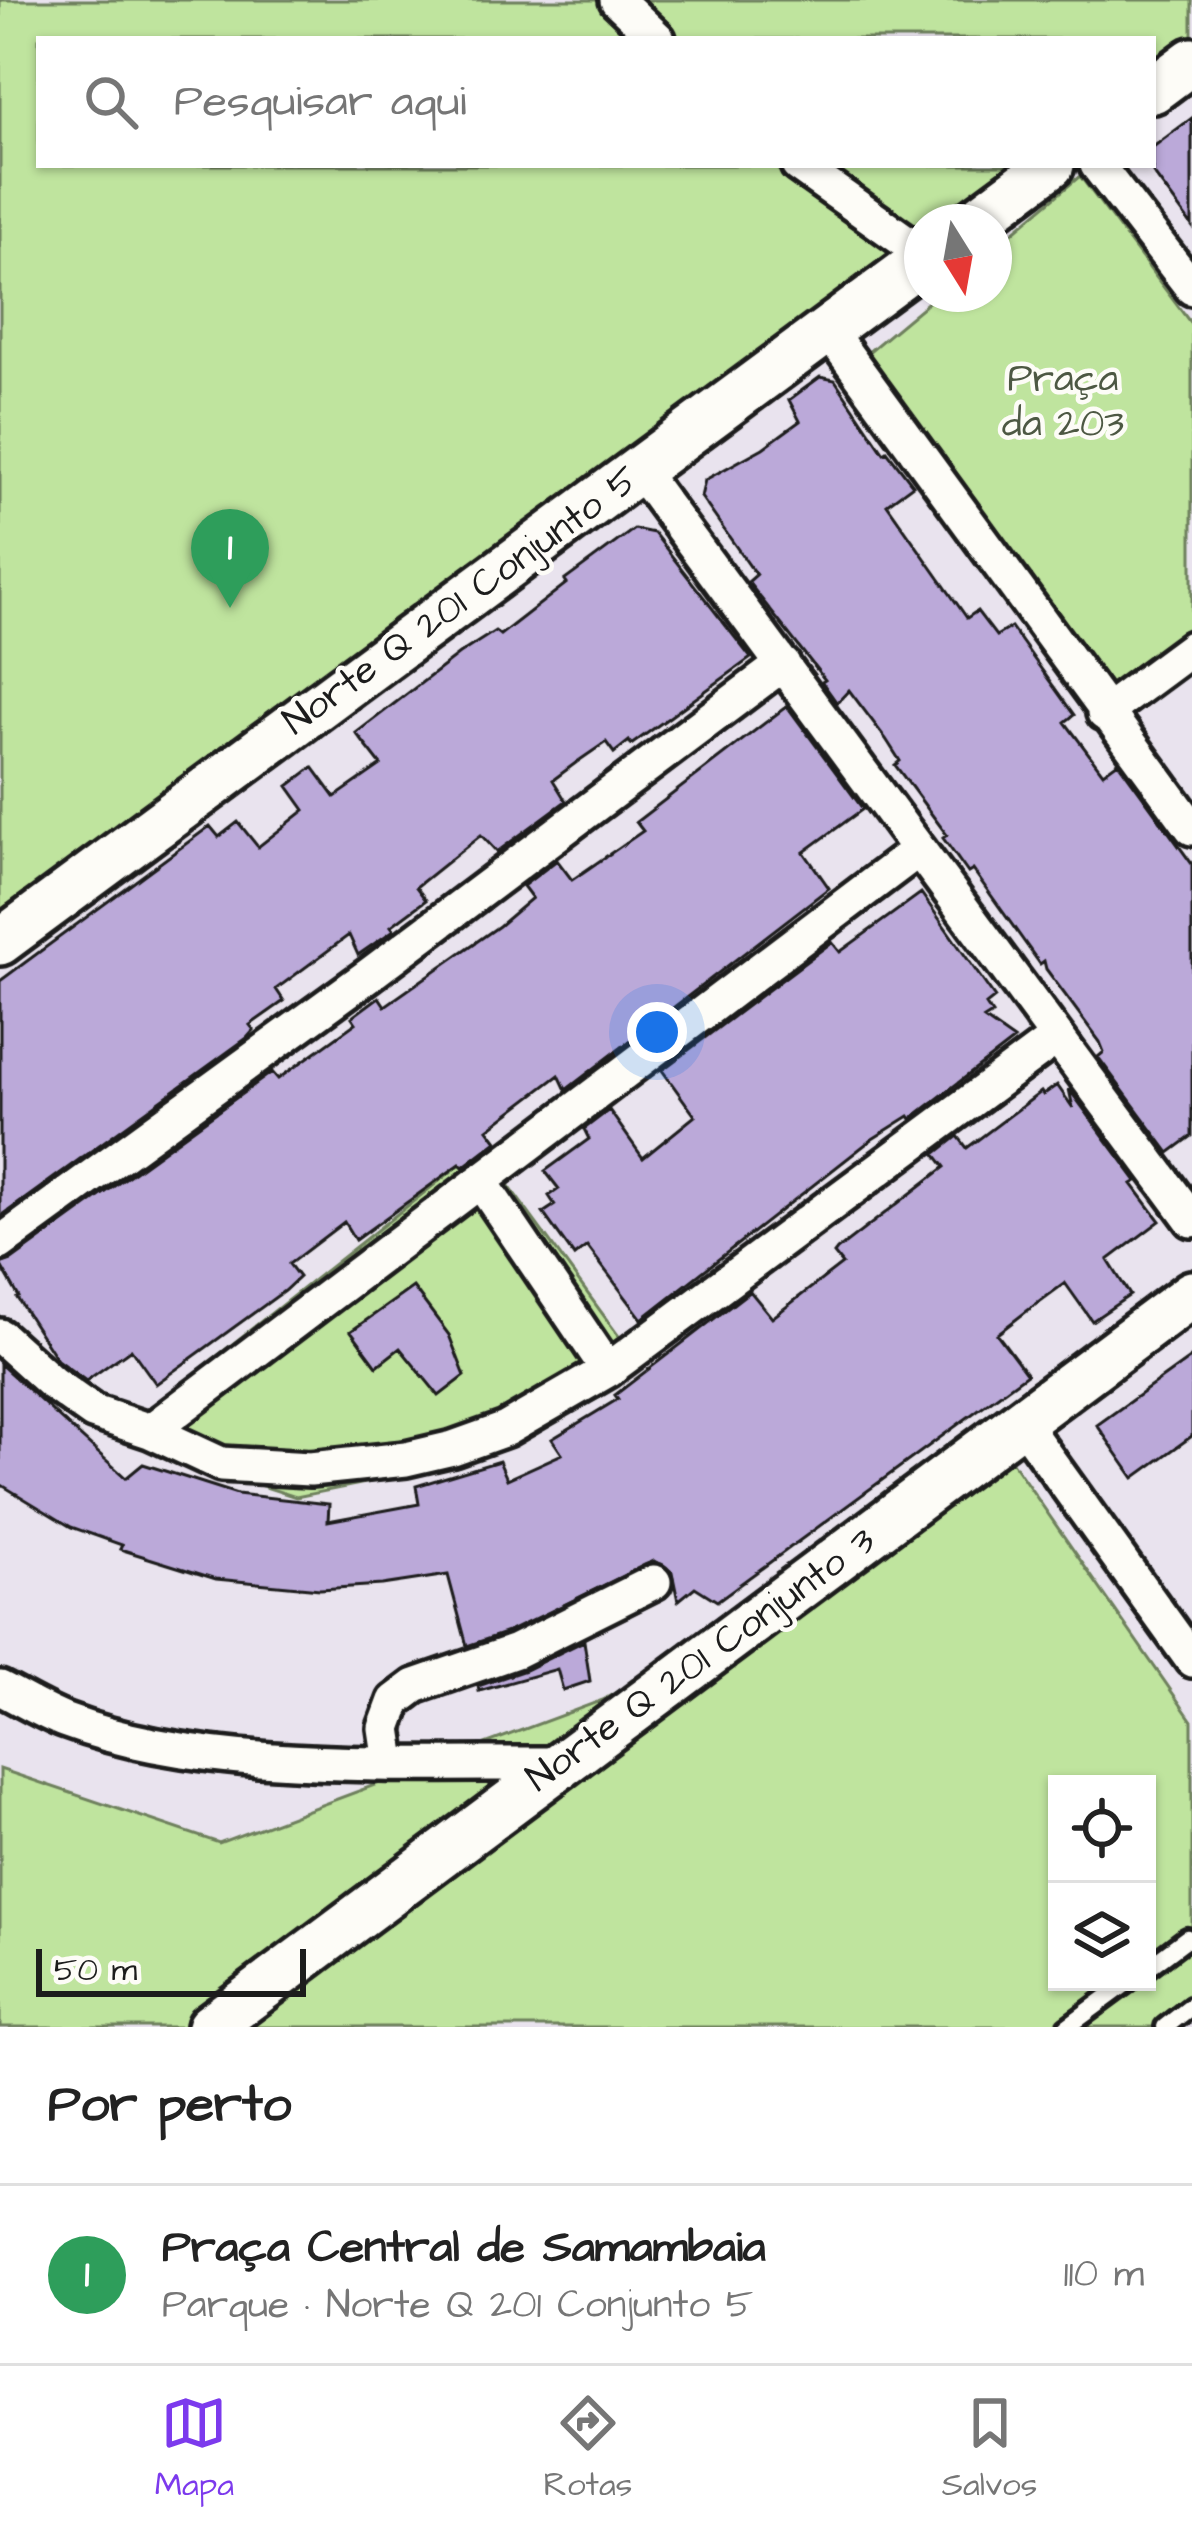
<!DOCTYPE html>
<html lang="pt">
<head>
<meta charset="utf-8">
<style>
  body { margin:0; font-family:"Architects Daughter",sans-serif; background:#f6f6f6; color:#222 }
  .controls { position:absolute; right:36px; bottom:36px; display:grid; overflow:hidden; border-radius:0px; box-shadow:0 3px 9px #0004 }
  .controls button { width:108px; height:108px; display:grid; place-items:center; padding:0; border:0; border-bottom:3px solid #e0e0e0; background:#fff; color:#222; font:60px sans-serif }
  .compass { position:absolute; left:904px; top:204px; width:108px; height:108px; border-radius:50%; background:#fff; box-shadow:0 3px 9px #0004; rotate:169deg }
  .scale { position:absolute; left:36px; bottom:30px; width:270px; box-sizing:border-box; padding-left:12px; border:6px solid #1c1c1c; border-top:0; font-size:33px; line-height:42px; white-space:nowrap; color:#1c1c1c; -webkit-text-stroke:9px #fdfcf7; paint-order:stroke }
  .you { position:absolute; left:657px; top:1032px; width:42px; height:42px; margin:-30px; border:9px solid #fff; border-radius:50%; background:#1a73e8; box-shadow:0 0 0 18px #1a73e833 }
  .badge { display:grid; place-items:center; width:78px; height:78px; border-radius:50%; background:#7c3aed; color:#fff; font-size:39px; font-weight:700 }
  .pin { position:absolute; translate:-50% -99px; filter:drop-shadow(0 3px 6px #0008) }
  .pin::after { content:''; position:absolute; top:63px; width:42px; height:36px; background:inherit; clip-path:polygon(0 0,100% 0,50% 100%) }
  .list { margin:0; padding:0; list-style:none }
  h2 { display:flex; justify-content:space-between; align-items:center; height:156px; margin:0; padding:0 48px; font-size:51px }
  h2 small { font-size:39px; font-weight:400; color:#767676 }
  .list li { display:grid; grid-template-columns:78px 1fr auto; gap:36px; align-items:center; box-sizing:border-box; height:180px; padding:0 48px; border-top:3px solid #e0e0e0 }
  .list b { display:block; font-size:45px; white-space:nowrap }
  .list p { margin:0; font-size:39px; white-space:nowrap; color:#767676 }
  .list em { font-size:39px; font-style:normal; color:#767676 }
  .icon { flex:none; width:66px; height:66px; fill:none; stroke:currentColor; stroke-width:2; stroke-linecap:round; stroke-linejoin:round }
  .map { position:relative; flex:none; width:1192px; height:2027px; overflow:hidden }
  .search { position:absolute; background:#fff; box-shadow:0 3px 9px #0004; left:36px; right:36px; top:36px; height:132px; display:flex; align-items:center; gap:30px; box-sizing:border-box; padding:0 42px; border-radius:0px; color:#767676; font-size:45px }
  .sheet { height:336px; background:#fff }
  nav { display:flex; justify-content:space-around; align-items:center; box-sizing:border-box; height:168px; border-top:3px solid #e0e0e0; background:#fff; font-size:33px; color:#767676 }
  nav a { display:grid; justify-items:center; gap:6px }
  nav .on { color:#7c3aed }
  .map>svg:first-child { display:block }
  .green { fill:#bfe49e; stroke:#6e805d; stroke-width:3; fill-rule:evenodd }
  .building { fill:#bba9d9; stroke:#1c1c1c; stroke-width:3 }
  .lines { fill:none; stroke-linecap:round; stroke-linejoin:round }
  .lane-casing { stroke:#1c1c1c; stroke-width:26 }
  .street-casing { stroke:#1c1c1c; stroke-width:42 }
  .secondary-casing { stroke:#1c1c1c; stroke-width:54 }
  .lane { stroke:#fdfcf7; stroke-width:16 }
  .street { stroke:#fdfcf7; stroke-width:33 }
  .secondary { stroke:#fdfcf7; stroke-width:45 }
  .labels { text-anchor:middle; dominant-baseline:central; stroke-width:9; stroke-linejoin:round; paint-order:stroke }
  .park-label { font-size:39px; fill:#4d5843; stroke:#fdfcf7 }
  .street-label { font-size:39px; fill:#1c1c1c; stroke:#fdfcf7 }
</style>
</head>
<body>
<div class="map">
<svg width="1192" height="2027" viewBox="0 0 1192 2027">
  <rect width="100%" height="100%" fill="#e9e3ee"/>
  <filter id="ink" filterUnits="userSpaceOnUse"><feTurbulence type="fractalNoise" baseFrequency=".00833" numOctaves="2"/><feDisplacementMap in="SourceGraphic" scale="24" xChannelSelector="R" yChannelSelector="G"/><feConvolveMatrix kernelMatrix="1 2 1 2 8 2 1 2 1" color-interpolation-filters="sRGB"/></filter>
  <g filter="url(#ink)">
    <path class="green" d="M0,0h1192v73l-39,28v-62h-1114v126h1027l-78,57h-66v48l-922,676z
      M1080,176l112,149v305l-81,58 -244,-335 71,-59h56v-46z
      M481,1148l159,217 -41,33 -134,65 -169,34 -183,-59z
      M1010,1459l182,262v299l-10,7h-1182v-258l219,74 384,-143zM1057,1784h90v198h-90z"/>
    <path class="building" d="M1192,118v108l-39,-53v-26z
      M820,377l15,3 49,73 3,-2 26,34 -26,19 80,114 10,-7 19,25 15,-9 63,88 -9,7 38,51 15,-11 74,102v272l-23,17 -71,-96 6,-5 -4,-10 -54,-73 -2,-8 -4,3 -67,-94 -5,3 -25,-35 4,-3 -52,-70 5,-4 -14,-22 -37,-49 -12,13 -15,-21 3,-2 -77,-98 8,-7 -55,-78 4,-17 58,-32 37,-27 -11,-21z
      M634,529l20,4 97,125 -120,87 -2,-4 -15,12 -8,-11 -29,20 -24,18 13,21 -69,51 -16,-17 -65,52 10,13 -35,26 3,4 -36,25 -9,-20 -73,54 8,12 -34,24 4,5 -7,8 -247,179v-236l210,-155 9,11 19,-15 20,25 47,-37 -17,-24 25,-19 22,30 46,-32 -25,-32 103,-79 36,-23 5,4 67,-52 -2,-3z
      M787,706l76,103 -59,43 25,36 -263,202 -7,-15 -71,54 9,12 -34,26 -3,-3 -105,76 -11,-18 -55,42 10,13 -15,14 -128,93 -25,-35 -45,32 -29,-21 -40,-62 2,-1 -19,-33 12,-4 260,-188 6,7 78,-56 -4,-6 27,-20 6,9 114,-80 33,-28 -9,-12 34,-26 15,20 71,-49 -7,-9z
      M921,893l74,105 -9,7 6,9 -8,5 30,21 -103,79 -2,-3 -38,24 -229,179 -55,-73 -13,10 -31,-43 12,-8 -6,-9 10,-7 -14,-18 44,-32 -5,-10 25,-19 34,48 52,-42 -33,-46 170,-128 8,10z
      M1057,1085l16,23 -4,-19 68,92 -5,3 28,37 -52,39 22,35 -38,26 -27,-38 -34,25 -34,26 30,40 -310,227 -22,-14 -17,14 -6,-29 -18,-11 -146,71 -41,14 -19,-71 -66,10 -62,4 -104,-10 -96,-30 2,-4 -51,-18 -71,-43v-120l126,114 17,-14 94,30 92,10 -1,17 91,-17 -3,-18 83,-25 8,18 55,-25 -10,-15 66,-40 -3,-4 135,-104 22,27 70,-54 -8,-10 3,-4 108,-83 -10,-13 23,-18 9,12 74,-56 2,3z
      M413,1287l36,48 16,41 -26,20 -39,-48 -23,18 -26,-35z
      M1192,1357v79l-58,42 -37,-53z
      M584,1641l6,40 -27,9 -6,-21 -78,22 -1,-5 47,-16z"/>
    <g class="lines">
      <g class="lane-casing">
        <path id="lane" d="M1147,1968l40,-30 5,3
          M1067,2027l61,-45
          M1165,2027l27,-21"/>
      </g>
      <g class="street-casing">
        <path id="street" d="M617,0l41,39
          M798,165l124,88
          M1097,165l95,123
          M828,330l364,498
          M639,470l553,750
          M1104,713l88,-65
          M481,1182l127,188
          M0,1243l369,-268 414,-311
          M0,1336l52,47 41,29 57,19 71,33 89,5 96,-10 47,-11 53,-19 102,-59 449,-333
          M1022,1423l170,237
          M150,1431l768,-581
          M0,1688c22,11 43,24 66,33 141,53 342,42 492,43
          M390,1762l-5,-34 10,-27 20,-15 101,-35 138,-69"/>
      </g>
      <g class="secondary-casing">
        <path id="secondary" d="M1153,90l39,-29
          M974,222l77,-57
          M0,942l922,-682
          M210,2027l982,-733"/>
      </g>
      <use href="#lane" class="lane"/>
      <use href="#street" class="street"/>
      <use href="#secondary" class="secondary"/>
    </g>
  </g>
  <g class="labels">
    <g class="park-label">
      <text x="1063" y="380">Praça<tspan x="1063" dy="45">da 203</tspan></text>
    </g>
    <g class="street-label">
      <text transform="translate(461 601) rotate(-36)">Norte Q 201 Conjunto 5</text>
      <text transform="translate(701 1660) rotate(-36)">Norte Q 201 Conjunto 3</text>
    </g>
  </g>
</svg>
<div class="controls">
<button><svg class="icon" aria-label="locate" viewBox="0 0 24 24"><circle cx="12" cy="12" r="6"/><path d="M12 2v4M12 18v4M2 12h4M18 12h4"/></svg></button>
<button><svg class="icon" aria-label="layers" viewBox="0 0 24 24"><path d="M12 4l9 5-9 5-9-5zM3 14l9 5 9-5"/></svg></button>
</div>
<svg class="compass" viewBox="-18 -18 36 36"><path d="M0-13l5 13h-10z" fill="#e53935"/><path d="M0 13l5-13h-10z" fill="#767676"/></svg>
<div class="scale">50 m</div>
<div class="you"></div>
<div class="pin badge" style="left:230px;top:608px;background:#2e9e5b">1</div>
<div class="search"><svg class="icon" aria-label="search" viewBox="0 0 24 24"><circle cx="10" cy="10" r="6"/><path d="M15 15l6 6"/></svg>Pesquisar aqui</div>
</div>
<section class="sheet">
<h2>Por perto<small></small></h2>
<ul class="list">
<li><span class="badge" style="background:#2e9e5b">1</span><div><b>Praça Central de Samambaia</b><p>Parque · Norte Q 201 Conjunto 5</p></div><em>110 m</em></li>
</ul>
</section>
<nav>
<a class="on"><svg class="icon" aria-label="map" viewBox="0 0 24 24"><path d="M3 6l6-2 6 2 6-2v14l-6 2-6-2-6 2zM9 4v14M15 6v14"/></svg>Mapa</a>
<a><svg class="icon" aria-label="directions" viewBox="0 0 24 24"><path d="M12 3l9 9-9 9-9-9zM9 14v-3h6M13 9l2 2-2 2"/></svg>Rotas</a>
<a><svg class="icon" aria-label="saved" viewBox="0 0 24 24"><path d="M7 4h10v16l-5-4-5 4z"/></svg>Salvos</a>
</nav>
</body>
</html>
